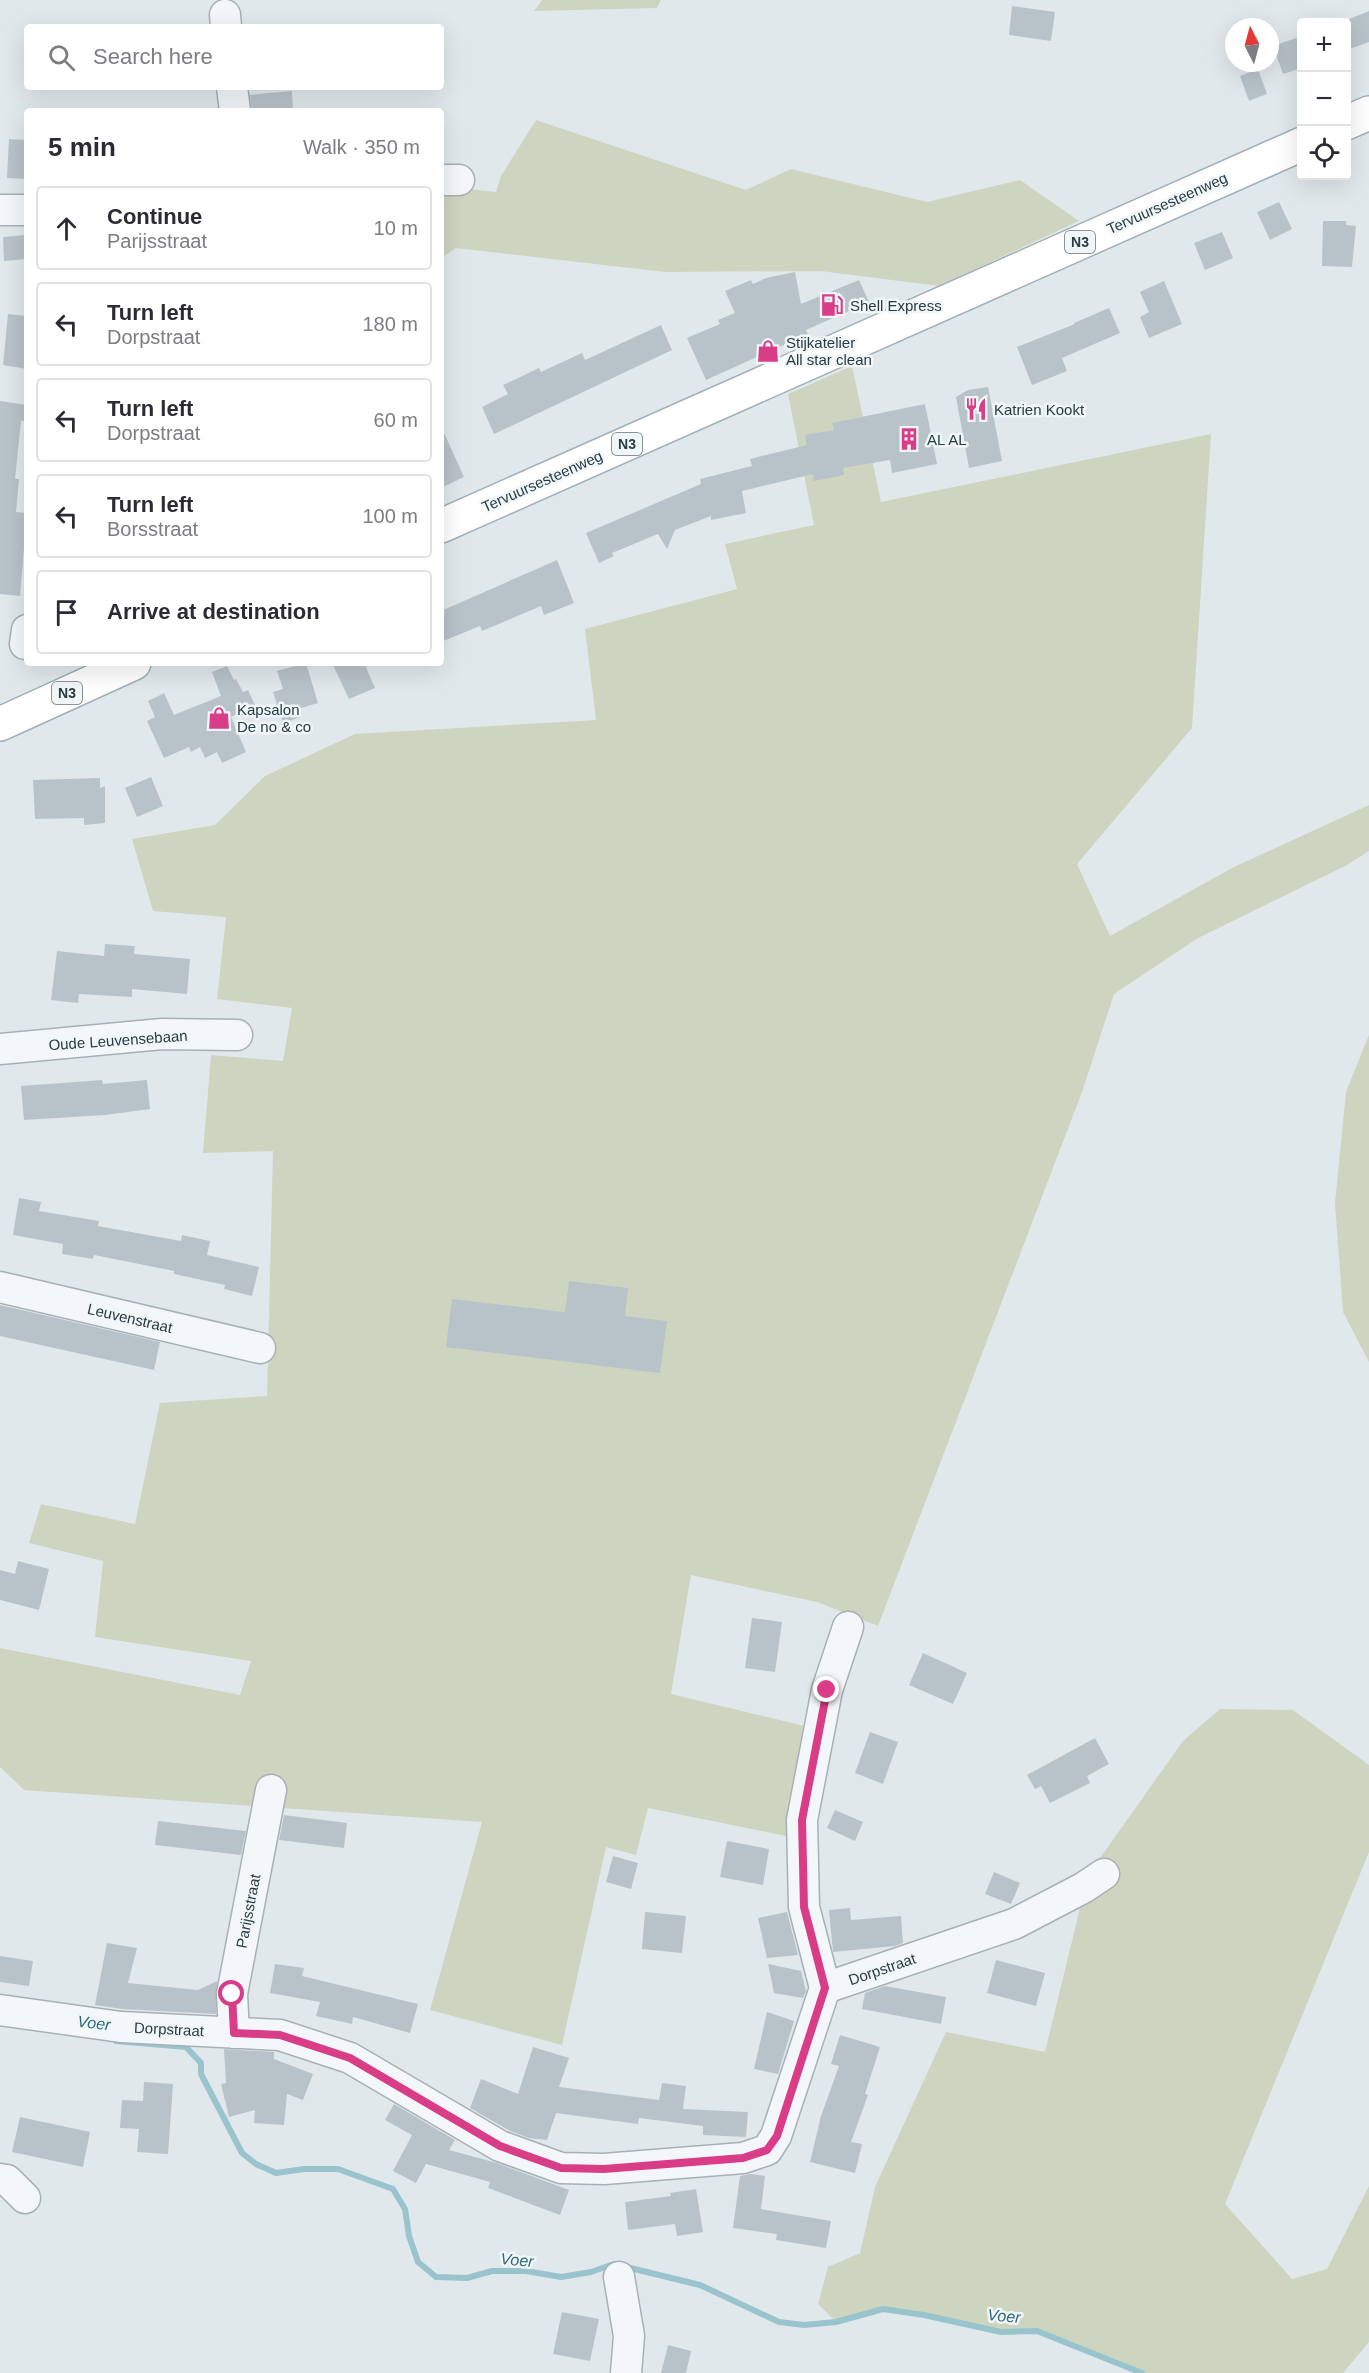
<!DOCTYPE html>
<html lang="en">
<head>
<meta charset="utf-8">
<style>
  body { margin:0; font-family:Arial,sans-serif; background:#f7f7f7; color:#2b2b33 }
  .controls { position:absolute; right:18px; top:18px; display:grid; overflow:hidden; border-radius:6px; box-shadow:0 6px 24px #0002 }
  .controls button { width:54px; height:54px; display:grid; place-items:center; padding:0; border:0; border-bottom:2px solid #e1e1e2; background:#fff; color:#2b2b33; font:30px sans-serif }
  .compass { position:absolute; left:1225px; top:18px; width:54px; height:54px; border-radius:50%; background:#fff; box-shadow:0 6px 24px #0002; rotate:354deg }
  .stop { position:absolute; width:18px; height:18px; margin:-14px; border:4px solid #d93d88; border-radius:50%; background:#fff }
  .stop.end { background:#d93d88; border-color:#fff; box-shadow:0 2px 6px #0008 }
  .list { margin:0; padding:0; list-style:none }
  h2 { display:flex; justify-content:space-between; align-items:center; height:78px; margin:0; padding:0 24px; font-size:26px }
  h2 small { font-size:20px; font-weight:400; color:#7c7c81 }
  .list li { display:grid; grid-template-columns:39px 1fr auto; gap:18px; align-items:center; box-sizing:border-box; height:84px; margin:0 12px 12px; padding:0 12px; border:2px solid #e1e1e2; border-radius:6px }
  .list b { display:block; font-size:22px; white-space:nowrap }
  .list p { margin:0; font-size:20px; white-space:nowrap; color:#7c7c81 }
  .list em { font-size:20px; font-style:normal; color:#7c7c81 }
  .icon { flex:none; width:33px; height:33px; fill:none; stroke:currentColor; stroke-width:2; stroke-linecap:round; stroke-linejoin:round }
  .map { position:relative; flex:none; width:1369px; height:2373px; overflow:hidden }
  .search { position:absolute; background:#fff; box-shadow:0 6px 24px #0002; left:24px; top:24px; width:420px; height:66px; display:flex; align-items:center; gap:15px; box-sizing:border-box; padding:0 21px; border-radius:6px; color:#7c7c81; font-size:22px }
  .panel { position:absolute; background:#fff; box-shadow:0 6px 24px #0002; left:24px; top:108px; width:420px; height:558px; border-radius:6px }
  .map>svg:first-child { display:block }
  .green { fill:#cdd5c1 }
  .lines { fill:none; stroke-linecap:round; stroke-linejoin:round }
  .stream { stroke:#99c4cd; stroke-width:6 }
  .building { fill:#b8c3c9 }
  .minor-casing { stroke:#a6b1b6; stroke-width:33 }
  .major-casing { stroke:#9fb1b7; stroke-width:36 }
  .minor { stroke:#f4f7f9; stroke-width:30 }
  .major { stroke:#fff; stroke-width:33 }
  .route { stroke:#d93d88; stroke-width:8 }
  .labels { text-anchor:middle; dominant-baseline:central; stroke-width:5; stroke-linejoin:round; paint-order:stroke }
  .shield { fill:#f1f6f8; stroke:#64737a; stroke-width:1.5 }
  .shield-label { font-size:14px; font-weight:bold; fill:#283b44 }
  .street-label { font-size:15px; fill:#283b44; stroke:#f1f6f8 }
  .poi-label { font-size:15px; fill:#283b44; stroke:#f1f6f8; text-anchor:start }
  .water-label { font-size:16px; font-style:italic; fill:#2e6a7b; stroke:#f1f6f8 }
</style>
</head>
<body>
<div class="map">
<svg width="1369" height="2373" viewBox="0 0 1369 2373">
  <rect width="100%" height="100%" fill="#e1e8eb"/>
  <path class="green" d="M542,0h119l-4,8 -123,3z
    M536,120l210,70 45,-21 136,33 93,-22 59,41 -140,65 -118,-15 -156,1 -209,-24 -15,10v-72l55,6 5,-16z
    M852,366l29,136 330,-68 -19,294 -115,136 33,72 122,-68 137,-63v46l-22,14 -149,73 -84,56 -32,98 -204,534 -61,-24 -126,-27 -20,119 142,34 -17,110 -148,-30 -12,47 -30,-8 -44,198 -132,-35 52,-188 -458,-32 -24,-23v-119l240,47 11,-34 -156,-24 8,-76 -74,-18 12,-39 94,20 25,-121 107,-7 6,-245 -70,2 8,-98 72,6 9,-53 -75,-9 9,-82 -73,-6 -21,-72 83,-14 50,-49 90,-42 241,-14 -11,-91 152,-40 -12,-45 89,-19 -26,-131z
    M1369,1035v327l-26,-50 -8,-109 11,-111z
    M1220,1709l73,1 76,55v87l-144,352 67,75 35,-10 42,-83v156l-26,31h-203l-103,-42 -36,1 -77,-17 -41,-6 -47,13 -18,-18 10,-37 32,-14 15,-66 71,-155 99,20 43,-177 95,-134z"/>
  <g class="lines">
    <path class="stream" d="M116,2041l70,6 15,16v11l41,79 14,11 20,9 28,-4h34l55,20 12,20 4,27 9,26 18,15 31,1 25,-7h34l35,6 30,-5 23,-8 86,21 79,37 25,3 32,-3 47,-13 41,6 77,17 36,-1 105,42"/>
  </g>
  <path class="building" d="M1012,6l43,6 -4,29 -42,-6z
    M1369,11v31l-22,8v-30z
    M1302,36v32l-19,6 -10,-28z
    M1258,69l9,25 -18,7 -9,-25z
    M292,91l1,20h-41l-2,-16z
    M9,139l18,1v39l-20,-1z
    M1279,202l13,27 -22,11 -13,-28z
    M1323,221h23v4l10,1 -4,41 -30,-1z
    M1222,232l11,26 -28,12 -11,-27z
    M27,235v24l-23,2 -1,-24z
    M795,272l6,32 58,-24 10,22 -63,28 2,4 -102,46 -19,-42 33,-14 -2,-4 17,-7 -10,-22 26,-11 2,4 13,-6z
    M1164,281l18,43 -33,14 -9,-21 9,-5 -9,-20z
    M1109,308l11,25 -58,25 5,13 -35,14 -15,-38 58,-23 -1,-1z
    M8,314l19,2v53l-24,-4z
    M661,325l11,25 -178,84 -12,-27 26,-13 -5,-9 36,-17 2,4 41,-19 3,7z
    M988,387l14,74 -33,7 -13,-71 12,-7z
    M0,401l27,4v16h-6l-6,58h4l-3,33 11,1 -7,83 -20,-2z
    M925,404l12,60 -45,9 -2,-13 -47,8 1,7 -30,6 -1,-7 -71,17 4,22 -35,7v-4l-36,14 -8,19 -9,-15 -46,19 2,3 -15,7 -13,-30 115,-49 -1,-5 52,-13 -2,-7 57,-14 -2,-10 29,-5 -2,-7z
    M441,426l23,51 -23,11z
    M557,560l17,43 -30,12 -3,-9 -59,25 -2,-5 -39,16v-31z
    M306,663l12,40 -20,6 3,8 -18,6 -10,-31 10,-3 -6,-18z
    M332,663h32l11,25 -26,11z
    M227,666l7,14 2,-1 7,13 5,-2 7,15 -24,12 15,35 -24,11 -5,-11 -12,6 -5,-11 -9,5 -2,-5 -25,11 -17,-37 8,-4 -7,-16 16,-8 10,22 47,-19 -9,-24z
    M151,777l12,29 -26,11 -12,-29z
    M100,778v10l5,-2v37l-21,2v-7l-49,1 -2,-39z
    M105,944l30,2 -1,8 56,5 -3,35 -55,-5v8l-53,-3 -1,9 -27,-3 6,-49 47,5z
    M102,1080l1,4 44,-4 3,29 -45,6 -81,5 -3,-34z
    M19,1198l22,4 -2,9 60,10 -1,5 83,15 1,-6 28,6 -3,14 52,12 -7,29 -28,-7 1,-4 -51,-11v-3l-80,-16 -1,4 -31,-5 1,-10 -50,-9z
    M569,1281l59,7 -3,28 42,5 -7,52 -214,-26 6,-48 113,13z
    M0,1305l160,37 -6,28 -154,-34z
    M18,1561l31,8 -10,41 -39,-10v-30l15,4z
    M752,1618l30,4 -7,50 -30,-4z
    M923,1653l44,20 -14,31 -44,-19z
    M870,1732l28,10 -15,42 -28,-11z
    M1095,1738l14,26 -22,12 3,7 -40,20 -9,-17 -6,3 -8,-14z
    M835,1810l28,12 -8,19 -28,-13z
    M284,1815l63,8 -3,25 -65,-8z
    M158,1821l88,10 -5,24 -86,-10z
    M727,1841l42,8 -6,36 -43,-8z
    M613,1856l25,7 -7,26 -25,-7z
    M994,1872l26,11 -9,21 -26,-10z
    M850,1908l1,12 50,-4 2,27 -8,3 -62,6 -4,-42z
    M645,1912l41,4 -4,37 -40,-4z
    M787,1912l11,43 -31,3 -9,-40z
    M107,1943l30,5 -9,35 70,7 19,-9 -1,33 -94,-5 -27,-4z
    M0,1956l33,5 -4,25 -29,-4z
    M996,1960l49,13 -9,33 -49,-13z
    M275,1964l29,4 -2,8 116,28 -8,29 -57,-16 -1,7 -36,-8 4,-14 -50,-9z
    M768,1964l33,7 5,20 -3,7 -29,-5z
    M885,1986l61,11 -5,27 -79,-15 3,-16z
    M767,2012l27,9 -16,53 -24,-5z
    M840,2035l40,12 -15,47 3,1 -17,47 11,2 -7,29 -45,-11 11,-46 18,-50 -8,-2z
    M533,2047l36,11 -10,29 100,13 3,-17 24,3 -3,23 65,3 -2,25 -43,-2v-9l-64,-8 -1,6 -82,-11 -9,27 -18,-2 -19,-7 -40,-23 11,-29 37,15z
    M224,2049l50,3v7l39,15 -10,26 -16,-6 -3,31 -30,-2 1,-13 -26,7 -8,-33 5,-1z
    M144,2082l29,2 -5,70 -31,-2 2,-23 -19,-1 2,-28 21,1z
    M394,2104l61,36 -6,10 48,13 72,27 -9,25 -72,-27 2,-6 -64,-18 -10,19 -23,-12 19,-36 -27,-15z
    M20,2117l70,15 -7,35 -71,-15z
    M750,2174l15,2 -4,33 70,12 -5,27 -50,-8 1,-6 -44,-6 7,-52z
    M696,2189l7,43 -26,4 -2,-12 -47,6 -3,-28 46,-6 -1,-3z
    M562,2312l37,7 -9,42 -37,-7z
    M668,2345l23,6 -5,22h-25z"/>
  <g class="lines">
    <g class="minor-casing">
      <path id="minor" d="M225,15l1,12
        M232,87l3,24
        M441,180h18
        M0,210h27
        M25,644l2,-14
        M0,1049l162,-15 75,1
        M0,1287l260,61
        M825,1988l-21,-81 -2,-87 25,-130 21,-63
        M825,1988l189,-64 69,-36 21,-14
        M0,2010l121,17 159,8 70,23 150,88 61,22 43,1 139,-11 24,-8 9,-14 49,-148
        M234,2033l-2,-39 39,-204
        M0,2179l7,1 18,18
        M619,2277l10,59 -3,37"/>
    </g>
    <g class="major-casing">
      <path id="major" d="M1346,123l23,-10
        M441,526l861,-382
        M0,724l134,-61"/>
    </g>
    <use href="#minor" class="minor"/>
    <use href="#major" class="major"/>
  </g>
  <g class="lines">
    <path class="route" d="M232,1994l2,39 46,2 70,23 150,88 61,22 43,1 139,-11 24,-8 10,-14 48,-148 -21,-81 -2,-87 25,-130"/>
  </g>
  <defs>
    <g id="fuel-bare" transform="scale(1.8)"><path d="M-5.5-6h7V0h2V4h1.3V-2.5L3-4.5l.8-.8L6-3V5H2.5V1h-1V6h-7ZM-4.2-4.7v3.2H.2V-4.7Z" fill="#d93d88" stroke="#f1f6f8" stroke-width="2.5" paint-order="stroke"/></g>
    <g id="shop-bare" transform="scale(1.8)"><path d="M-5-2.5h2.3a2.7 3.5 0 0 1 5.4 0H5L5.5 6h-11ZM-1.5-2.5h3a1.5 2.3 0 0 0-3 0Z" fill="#d93d88" stroke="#f1f6f8" stroke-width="2.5" paint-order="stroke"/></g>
    <g id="restaurant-bare" transform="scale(1.8)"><path d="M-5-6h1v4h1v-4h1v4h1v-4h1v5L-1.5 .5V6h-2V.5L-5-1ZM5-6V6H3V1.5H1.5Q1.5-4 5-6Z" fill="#d93d88" stroke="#f1f6f8" stroke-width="2.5" paint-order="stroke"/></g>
    <g id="building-bare" transform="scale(1.8)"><path d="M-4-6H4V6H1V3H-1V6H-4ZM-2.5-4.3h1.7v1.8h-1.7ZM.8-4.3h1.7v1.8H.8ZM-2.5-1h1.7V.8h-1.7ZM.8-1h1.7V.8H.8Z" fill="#d93d88" stroke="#f1f6f8" stroke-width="2.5" paint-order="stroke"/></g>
  </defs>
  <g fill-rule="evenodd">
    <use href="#fuel-bare" x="832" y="305"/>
    <use href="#shop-bare" x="768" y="351"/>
    <use href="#restaurant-bare" x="976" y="409"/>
    <use href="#building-bare" x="909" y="439"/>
    <use href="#shop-bare" x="219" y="718"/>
  </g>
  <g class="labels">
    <g class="shield">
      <rect x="1065" y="231" width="30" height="22" rx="4.5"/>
      <rect x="612" y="433" width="30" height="22" rx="4.5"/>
      <rect x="52" y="682" width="30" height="22" rx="4.5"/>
    </g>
    <g class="shield-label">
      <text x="1080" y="242">N3</text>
      <text x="627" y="444">N3</text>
      <text x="67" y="693">N3</text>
    </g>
    <g class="street-label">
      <text transform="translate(1167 203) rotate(-24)">Tervuursesteenweg</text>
      <text transform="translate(542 481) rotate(-24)">Tervuursesteenweg</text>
      <text transform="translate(118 1040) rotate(-4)">Oude Leuvensebaan</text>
      <text transform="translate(130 1318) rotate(13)">Leuvenstraat</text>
      <text transform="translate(248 1911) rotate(-79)">Parijsstraat</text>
      <text transform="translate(882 1969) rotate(-19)">Dorpstraat</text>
      <text transform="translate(169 2029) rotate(3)">Dorpstraat</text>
    </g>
    <g class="poi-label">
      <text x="850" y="305">Shell Express</text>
      <text x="786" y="342">Stijkatelier<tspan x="786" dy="17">All star clean</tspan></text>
      <text x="994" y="409">Katrien Kookt</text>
      <text x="927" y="439">AL AL</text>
      <text x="237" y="709">Kapsalon<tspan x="237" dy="17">De no &amp; co</tspan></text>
    </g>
    <g class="water-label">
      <text transform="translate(94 2023) rotate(7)">Voer</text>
      <text transform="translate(517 2260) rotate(5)">Voer</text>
      <text transform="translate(1004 2316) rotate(5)">Voer</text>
    </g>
  </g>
</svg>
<div class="controls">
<button>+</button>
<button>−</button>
<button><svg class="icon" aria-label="locate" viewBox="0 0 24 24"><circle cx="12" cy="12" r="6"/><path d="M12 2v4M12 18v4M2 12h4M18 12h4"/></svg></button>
</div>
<svg class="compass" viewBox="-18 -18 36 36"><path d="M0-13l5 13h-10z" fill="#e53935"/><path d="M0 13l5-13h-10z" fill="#7c7c81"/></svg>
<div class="stop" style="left:232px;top:1994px"></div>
<div class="stop end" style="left:827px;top:1690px"></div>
<div class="search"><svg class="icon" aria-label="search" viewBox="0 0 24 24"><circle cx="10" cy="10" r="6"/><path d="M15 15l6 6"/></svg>Search here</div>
<section class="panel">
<h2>5 min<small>Walk · 350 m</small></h2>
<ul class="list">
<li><svg class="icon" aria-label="ahead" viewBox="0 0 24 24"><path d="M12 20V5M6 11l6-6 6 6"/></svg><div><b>Continue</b><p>Parijsstraat</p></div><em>10 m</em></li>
<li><svg class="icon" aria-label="left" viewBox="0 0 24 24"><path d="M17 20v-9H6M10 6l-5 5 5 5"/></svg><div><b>Turn left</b><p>Dorpstraat</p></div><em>180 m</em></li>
<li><svg class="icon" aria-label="left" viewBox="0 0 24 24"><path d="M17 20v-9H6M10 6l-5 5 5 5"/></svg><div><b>Turn left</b><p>Dorpstraat</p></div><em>60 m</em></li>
<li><svg class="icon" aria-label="left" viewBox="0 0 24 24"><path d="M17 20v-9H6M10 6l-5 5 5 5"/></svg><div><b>Turn left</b><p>Borsstraat</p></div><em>100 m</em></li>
<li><svg class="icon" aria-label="arrive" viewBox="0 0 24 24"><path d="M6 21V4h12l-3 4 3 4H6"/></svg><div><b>Arrive at destination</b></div></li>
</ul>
</section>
</div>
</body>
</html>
